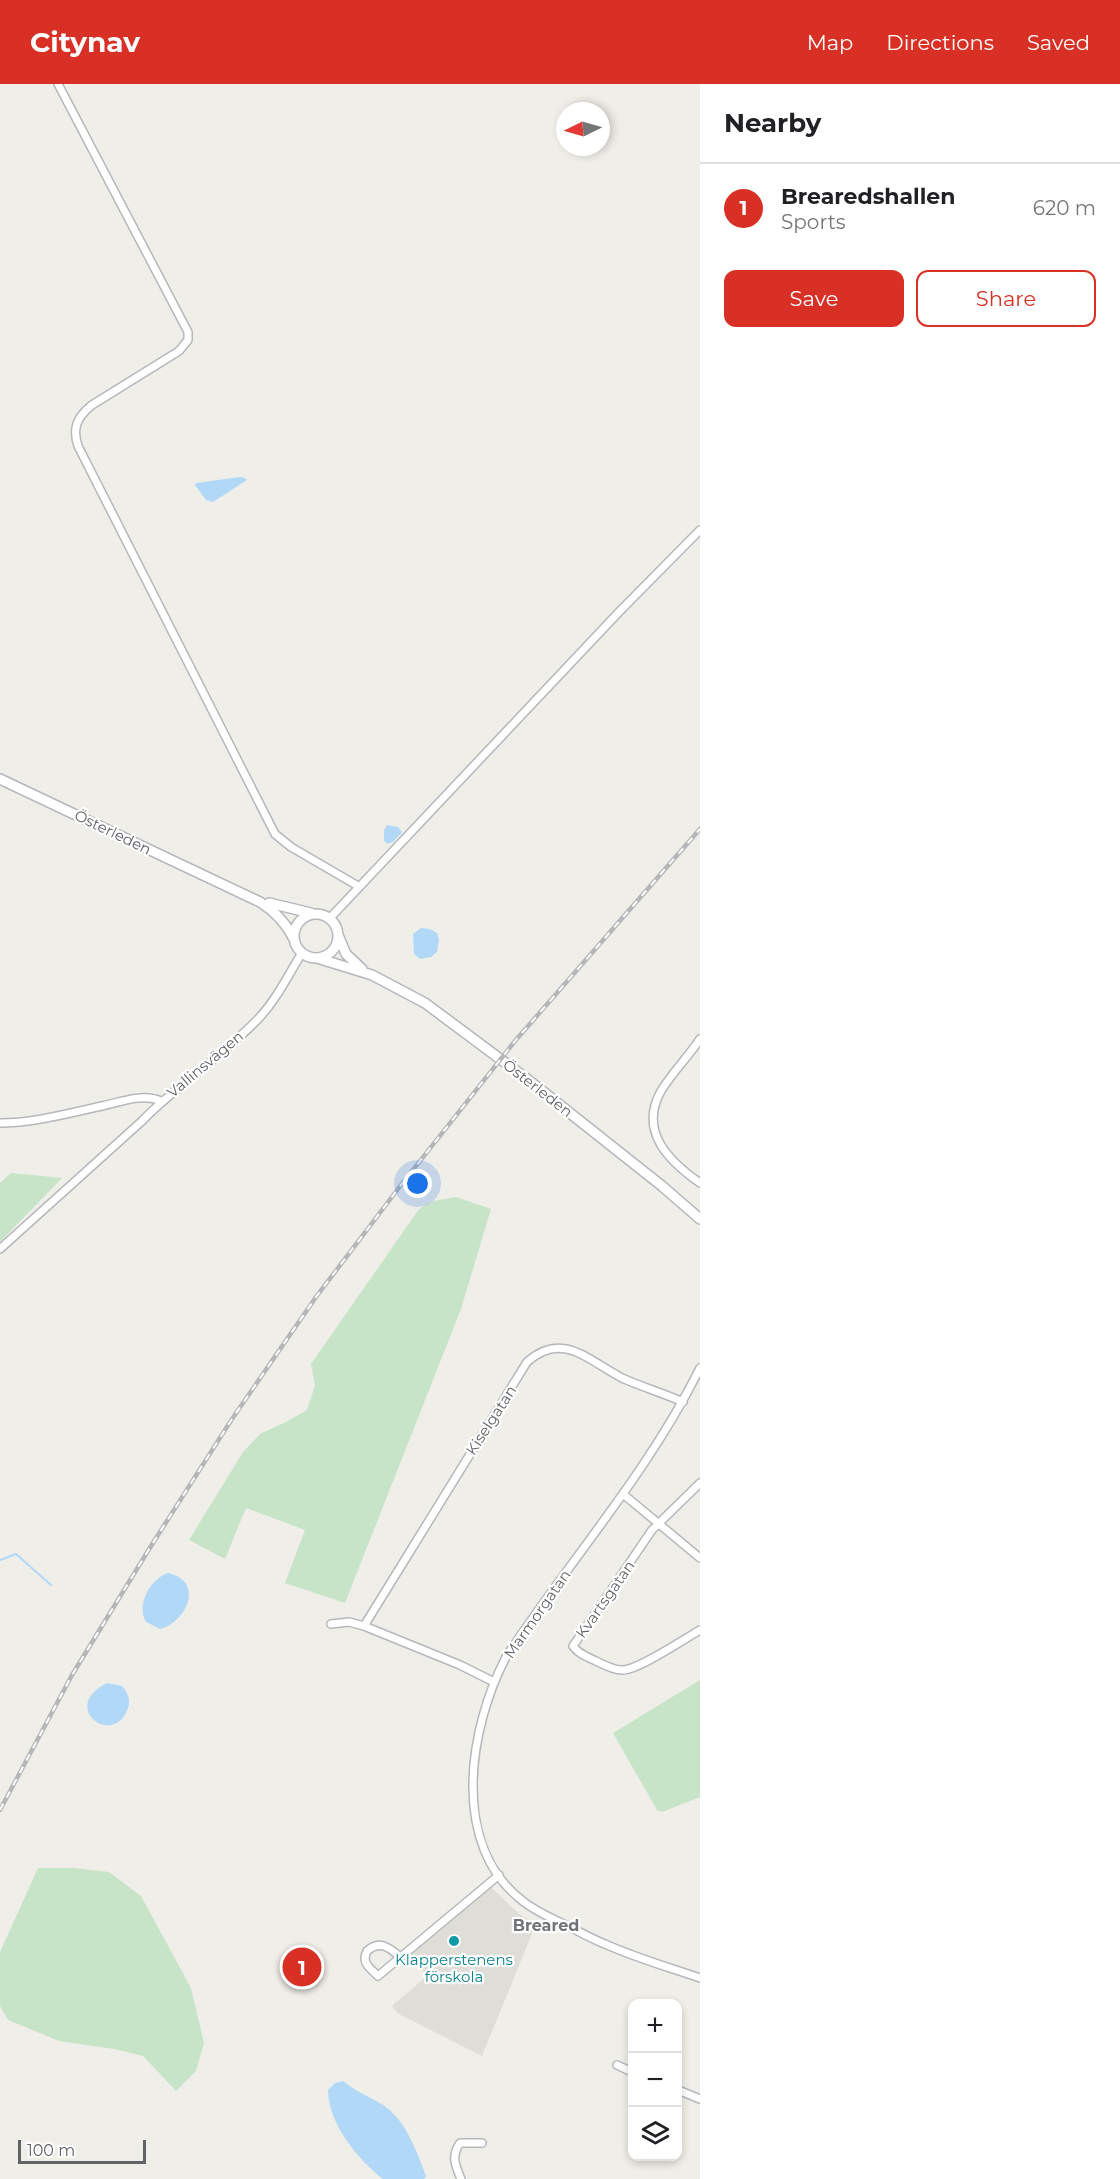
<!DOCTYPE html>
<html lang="en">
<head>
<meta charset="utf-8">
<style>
  body { margin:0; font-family:Montserrat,sans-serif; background:#f6f6f6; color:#202124 }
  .controls { position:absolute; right:18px; bottom:18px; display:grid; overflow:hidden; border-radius:12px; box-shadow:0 3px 9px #0003 }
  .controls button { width:54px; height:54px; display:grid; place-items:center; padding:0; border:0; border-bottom:2px solid #e0e0e0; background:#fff; color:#202124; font:30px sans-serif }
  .compass { position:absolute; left:556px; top:18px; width:54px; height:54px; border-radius:50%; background:#fff; box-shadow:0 3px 9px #0003; rotate:265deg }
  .scale { position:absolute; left:18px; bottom:15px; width:128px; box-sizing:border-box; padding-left:6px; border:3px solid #5f6367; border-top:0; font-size:16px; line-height:21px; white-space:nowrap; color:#5f6367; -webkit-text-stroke:4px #fff; paint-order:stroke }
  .you { position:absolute; left:418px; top:1100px; width:21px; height:21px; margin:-15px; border:4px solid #fff; border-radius:50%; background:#1a73e8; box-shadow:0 0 0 9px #1a73e833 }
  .badge { display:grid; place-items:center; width:39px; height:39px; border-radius:50%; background:#d93025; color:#fff; font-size:20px; font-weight:700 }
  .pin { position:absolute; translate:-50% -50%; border:3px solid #fff; box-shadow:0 2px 6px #0006 }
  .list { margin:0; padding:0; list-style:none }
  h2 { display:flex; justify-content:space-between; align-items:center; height:78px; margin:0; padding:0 24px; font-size:26px }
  h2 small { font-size:20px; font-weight:400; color:#757577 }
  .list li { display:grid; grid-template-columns:39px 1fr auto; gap:18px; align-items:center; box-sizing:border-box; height:90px; padding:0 24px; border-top:2px solid #e0e0e0 }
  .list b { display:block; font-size:22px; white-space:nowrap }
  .list p { margin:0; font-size:20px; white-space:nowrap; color:#757577 }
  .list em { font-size:20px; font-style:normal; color:#757577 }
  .actions { display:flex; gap:12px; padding:18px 24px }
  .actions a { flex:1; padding:14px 0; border:2px solid #d93025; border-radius:12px; text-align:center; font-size:21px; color:#d93025 }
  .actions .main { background:#d93025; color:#fff }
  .icon { flex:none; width:33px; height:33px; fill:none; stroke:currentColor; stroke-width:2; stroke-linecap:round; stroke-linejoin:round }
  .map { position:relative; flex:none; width:700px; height:2095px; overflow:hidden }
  header { display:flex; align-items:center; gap:36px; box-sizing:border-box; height:84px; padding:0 30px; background:#d93025; color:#fff }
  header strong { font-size:28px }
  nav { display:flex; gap:33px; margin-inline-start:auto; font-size:21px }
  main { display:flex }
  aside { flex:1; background:#fff }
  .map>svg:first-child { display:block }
  .education { fill:#dfddd7 }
  .green { fill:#c8e4c8 }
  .water { fill:#b1d9f7 }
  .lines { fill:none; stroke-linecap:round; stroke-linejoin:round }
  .stream { stroke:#b1d9f7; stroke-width:2 }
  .minor-casing { stroke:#b5b8bb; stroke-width:10 }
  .secondary-casing { stroke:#b4b7bb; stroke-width:12 }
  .minor { stroke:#fff; stroke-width:7 }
  .secondary { stroke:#fff; stroke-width:9 }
  .rail-casing { stroke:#b5b6b7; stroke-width:4.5 }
  .rail { stroke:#fff; stroke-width:2; stroke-dasharray:7; stroke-linecap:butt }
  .culture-dot { fill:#0f9aa8; stroke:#fff; stroke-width:2 }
  .labels { text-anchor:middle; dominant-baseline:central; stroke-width:4.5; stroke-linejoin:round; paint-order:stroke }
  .street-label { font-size:15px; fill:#5f6367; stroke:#fff }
  .culture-label { font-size:15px; fill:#0d838f; stroke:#fff }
  .neighbourhood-label { font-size:16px; font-weight:bold; fill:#707579; stroke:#fff }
</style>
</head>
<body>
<header>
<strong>Citynav</strong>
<nav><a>Map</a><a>Directions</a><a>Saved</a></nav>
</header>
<main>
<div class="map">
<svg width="700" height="2095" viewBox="0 0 700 2095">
  <rect width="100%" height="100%" fill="#f0eee8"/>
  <path class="education" d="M491,1803l27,26 18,11 -54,132 -85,-43 -5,-7 35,-30 -17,-20z"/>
  <path class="green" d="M11,1089l51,5 -62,64v-59z
    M456,1113l35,12 -30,100 -116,294 -60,-20 20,-53 -59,-22 -21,51 -36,-19 54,-88 17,-18 26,-12 21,-12 8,-24 -4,-22 108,-155 14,-8z
    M700,1596v117l-38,15 -5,-2 -44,-77z
    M38,1784h36l35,4 32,24 50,92 13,55 -8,28 -20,20 -33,-35 -29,-7 -55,-8 -51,-21 -8,-14v-54z"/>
  <path class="water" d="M240,393l5,1 2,2 -34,22 -7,-2 -11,-15 1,-2z
    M387,741l11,2 4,5 -8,9 -6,3 -4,-3v-11z
    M421,844l9,1 7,4 2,7 -2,12 -6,5 -11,2 -6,-5 -1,-20z
    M168,1489c37,8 19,49 -8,56l-14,-7c-10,-17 4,-43 22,-49z
    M107,1599l15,3c6,7 9,14 6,22 -14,41 -70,-1 -21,-25z
    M343,1997c12,10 27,16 40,24 23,15 34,47 43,71l-2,3h-41c-25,-19 -55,-56 -55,-89l7,-7z"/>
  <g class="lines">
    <path class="stream" d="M0,1476l16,-6 35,31"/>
    <g class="minor-casing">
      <path id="minor" d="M58,0l130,248v8l-9,11 -87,54c-15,12 -20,23 -14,41l197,388 16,13 67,39
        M329,835l290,-307 81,-82
        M700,955c-12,18 -28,34 -39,52 -23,41 9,71 39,92
        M0,1039c34,0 69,-10 102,-17 19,-4 40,-13 59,-5
        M0,1165l142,-128c36,-37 81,-65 117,-103 18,-19 29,-43 43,-65
        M700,1284c-52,105 -130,192 -194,289 -37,71 -57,189 18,245 13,10 29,17 44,24 12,6 24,13 37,18 31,14 63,23 95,34
        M700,1399l-48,47 -79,116c5,8 15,11 23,15 8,4 17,9 26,9 15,1 62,-31 78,-40
        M623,1410l77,64
        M331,1540l18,-2 15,4 96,39 34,17
        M364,1542l163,-264c35,-32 62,-1 95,16 20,9 41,15 61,24
        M399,1872c-10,-9 -20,-16 -32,-5 -6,12 3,17 11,25l121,-101
        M617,1981l15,7
        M678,2006l22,9
        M461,2095c-6,-14 -10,-23 -1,-36h22"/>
    </g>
    <g class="secondary-casing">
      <path id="secondary" d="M0,695l260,123c16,10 26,21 34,37
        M269,819l42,10
        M294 852a22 22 0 1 1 44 0a22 22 0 1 1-44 0Z
        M338,851l8,19 16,15
        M317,874l55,17 53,28 102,76 135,107 38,33"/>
    </g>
    <use href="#minor" class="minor"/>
    <use href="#secondary" class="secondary"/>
    <g class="rail-casing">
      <path id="rail" d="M0,1726l72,-135 79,-129 81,-127 84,-122 85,-112 114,-144 185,-212"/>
    </g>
    <use href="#rail" class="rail"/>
  </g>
  <circle class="culture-dot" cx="454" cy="1857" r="6"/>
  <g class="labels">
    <g class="street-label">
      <text transform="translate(113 748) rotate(26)">Österleden</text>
      <text transform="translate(205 980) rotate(-40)">Vallinsvägen</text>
      <text transform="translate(538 1004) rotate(38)">Österleden</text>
      <text transform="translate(491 1336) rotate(-57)">Kiselgatan</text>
      <text transform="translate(605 1515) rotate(-55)">Kvartsgatan</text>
      <text transform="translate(537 1530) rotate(-55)">Marmorgatan</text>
    </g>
    <g class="culture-label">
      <text x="454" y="1875">Klapperstenens<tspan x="454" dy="17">förskola</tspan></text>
    </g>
    <g class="neighbourhood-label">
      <text x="546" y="1841">Breared</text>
    </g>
  </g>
</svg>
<div class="controls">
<button>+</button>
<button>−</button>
<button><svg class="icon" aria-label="layers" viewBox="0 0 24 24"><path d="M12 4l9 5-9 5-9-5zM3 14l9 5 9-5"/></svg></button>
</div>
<svg class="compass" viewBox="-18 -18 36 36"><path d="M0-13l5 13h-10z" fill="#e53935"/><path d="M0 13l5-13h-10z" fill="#757577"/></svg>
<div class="scale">100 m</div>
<div class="you"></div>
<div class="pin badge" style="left:302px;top:1883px">1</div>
</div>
<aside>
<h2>Nearby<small></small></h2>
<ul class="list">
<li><span class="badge">1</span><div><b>Brearedshallen</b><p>Sports</p></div><em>620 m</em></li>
</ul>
<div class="actions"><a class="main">Save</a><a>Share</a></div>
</aside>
</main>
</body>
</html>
